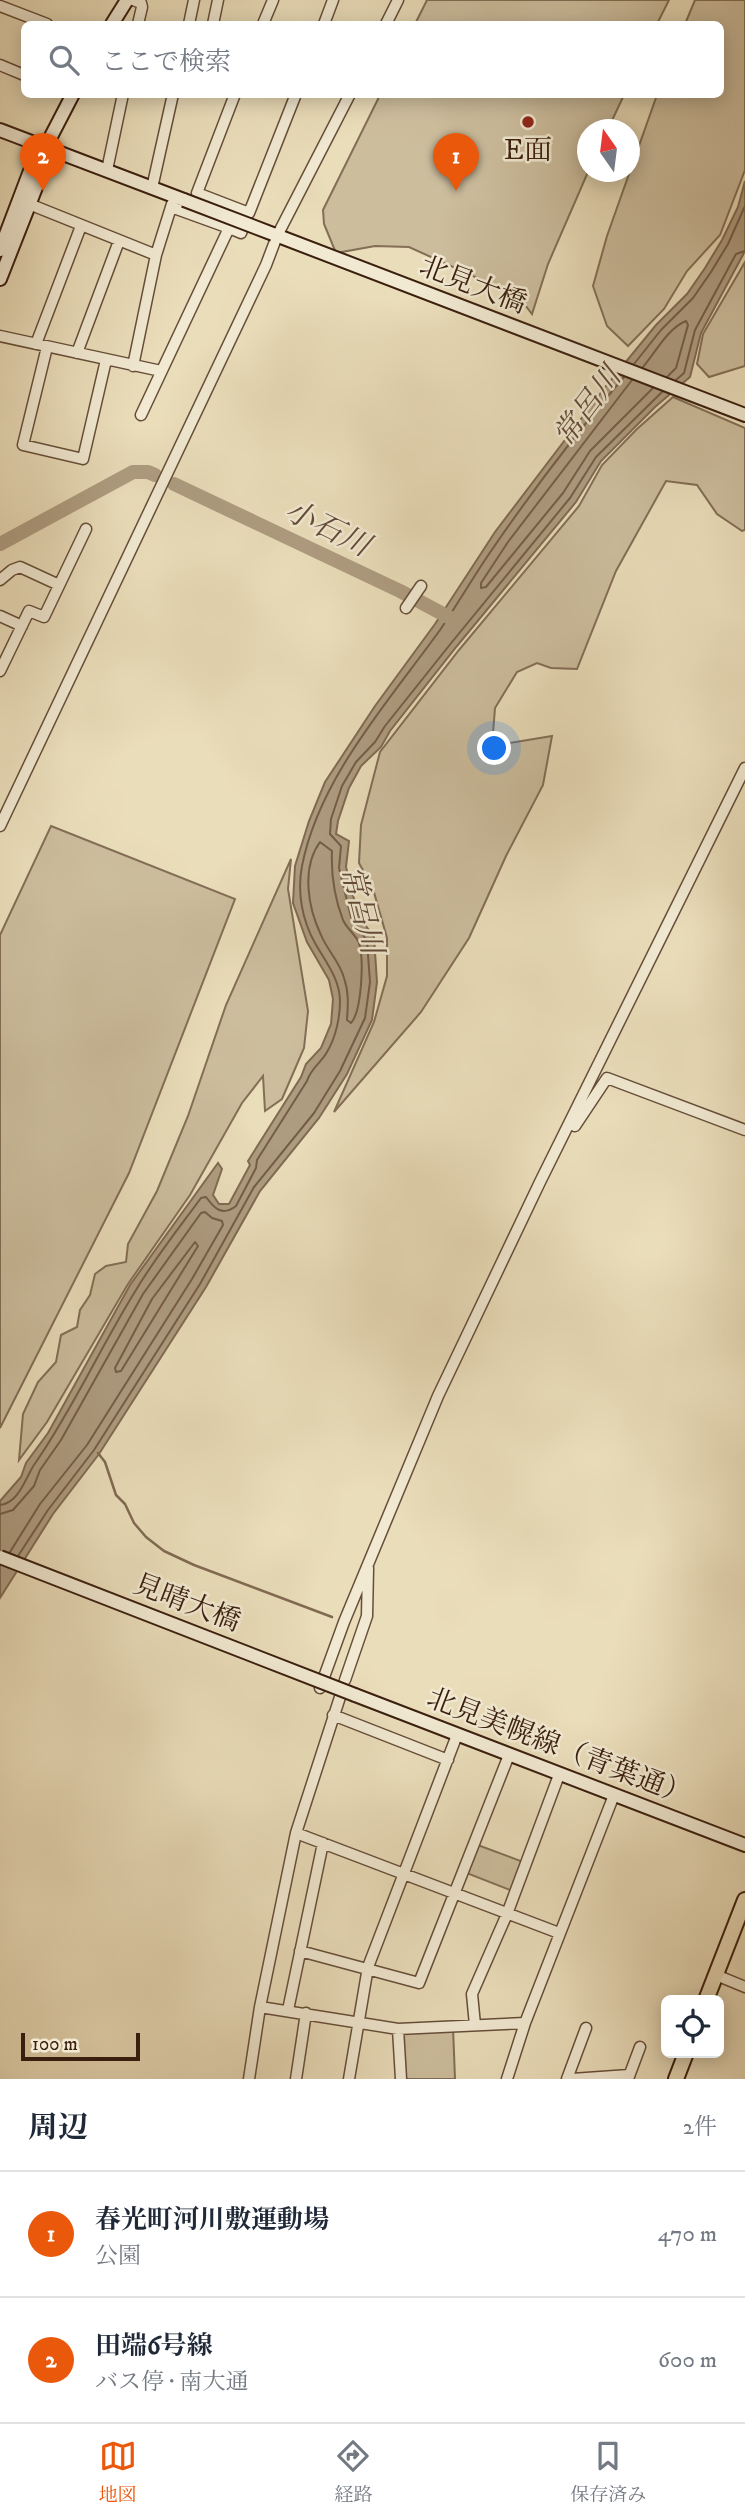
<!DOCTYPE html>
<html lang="ja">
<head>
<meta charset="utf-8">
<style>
  body { margin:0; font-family:"IM FELL DW Pica","Noto Serif JP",serif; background:#f6f6f7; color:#1f2937 }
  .controls { position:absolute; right:21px; bottom:21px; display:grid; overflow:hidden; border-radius:10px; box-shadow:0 4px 18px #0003 }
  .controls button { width:63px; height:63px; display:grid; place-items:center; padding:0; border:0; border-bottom:2px solid #e0e1e3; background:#fff; color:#1f2937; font:35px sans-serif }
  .compass { position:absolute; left:577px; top:119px; width:63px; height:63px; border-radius:50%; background:#fff; box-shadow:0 4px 18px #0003; rotate:346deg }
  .scale { position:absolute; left:21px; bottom:18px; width:119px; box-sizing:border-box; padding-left:7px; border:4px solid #3a1e0e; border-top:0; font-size:19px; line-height:24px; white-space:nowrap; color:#3a1e0e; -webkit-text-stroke:5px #f1e9d2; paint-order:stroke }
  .you { position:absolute; left:495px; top:749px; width:24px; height:24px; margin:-18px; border:5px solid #fff; border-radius:50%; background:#1a73e8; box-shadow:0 0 0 10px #1a73e833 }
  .badge { display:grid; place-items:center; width:46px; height:46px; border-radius:50%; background:#ea580c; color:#fff; font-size:23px; font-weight:700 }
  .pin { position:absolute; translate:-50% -58px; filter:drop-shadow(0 2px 4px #0008) }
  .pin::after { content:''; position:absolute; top:37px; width:24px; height:21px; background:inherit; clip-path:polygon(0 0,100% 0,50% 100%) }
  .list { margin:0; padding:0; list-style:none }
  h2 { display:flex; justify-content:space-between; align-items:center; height:91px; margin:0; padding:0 28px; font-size:30px }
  h2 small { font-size:23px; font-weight:400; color:#747a83 }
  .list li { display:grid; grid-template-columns:46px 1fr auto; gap:21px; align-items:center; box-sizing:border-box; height:126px; padding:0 28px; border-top:2px solid #e0e1e3 }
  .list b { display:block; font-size:26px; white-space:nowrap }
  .list p { margin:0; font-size:23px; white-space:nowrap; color:#747a83 }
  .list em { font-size:23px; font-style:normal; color:#747a83 }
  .icon { flex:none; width:38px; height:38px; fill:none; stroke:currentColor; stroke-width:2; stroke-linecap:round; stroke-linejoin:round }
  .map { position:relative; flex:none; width:745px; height:2079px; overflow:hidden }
  .search { position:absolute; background:#fff; box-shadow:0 4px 18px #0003; left:21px; right:21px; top:21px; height:77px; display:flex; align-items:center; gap:18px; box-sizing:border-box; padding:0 24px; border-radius:10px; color:#747a83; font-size:26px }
  .sheet { height:343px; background:#fff }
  nav { display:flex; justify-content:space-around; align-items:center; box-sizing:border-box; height:98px; border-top:2px solid #e0e1e3; background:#fff; font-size:19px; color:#747a83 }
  nav a { display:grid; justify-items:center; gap:4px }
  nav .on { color:#ea580c }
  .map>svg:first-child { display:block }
  .green { fill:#ccbd9d; stroke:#836e56; stroke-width:2 }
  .water { fill:#ae9c80; stroke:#806a52; stroke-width:2 }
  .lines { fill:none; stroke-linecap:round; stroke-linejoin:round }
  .shore { stroke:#745d47; stroke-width:2 }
  .stream { stroke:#806a52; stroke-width:2.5 }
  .river { stroke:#ae9c80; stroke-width:14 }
  .street-casing { stroke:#664e39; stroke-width:13 }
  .secondary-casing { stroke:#3a1e0e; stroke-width:16 }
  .primary-casing { stroke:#3a1e0e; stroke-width:18 }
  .street { stroke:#f1e9d2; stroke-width:10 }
  .secondary { stroke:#f1e9d2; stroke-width:12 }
  .primary { stroke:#eaddba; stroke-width:14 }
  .secondary-bridge-casing { stroke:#3a1e0e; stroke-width:16; stroke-linecap:butt }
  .secondary-bridge { stroke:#f1e9d2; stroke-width:12 }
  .poi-dot { fill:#8f2418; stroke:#f1e9d2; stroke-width:2.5 }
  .labels { text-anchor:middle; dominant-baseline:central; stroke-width:5; stroke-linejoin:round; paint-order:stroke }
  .poi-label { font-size:28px; fill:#3a1e0e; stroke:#f1e9d2 }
  .street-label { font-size:28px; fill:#3a1e0e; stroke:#f1e9d2 }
  .water-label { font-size:30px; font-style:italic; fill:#634a36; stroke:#f1e9d2 }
</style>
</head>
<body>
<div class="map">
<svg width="745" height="2079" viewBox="0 0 745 2079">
  <rect width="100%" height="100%" fill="#eaddba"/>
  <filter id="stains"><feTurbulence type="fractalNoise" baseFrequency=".00286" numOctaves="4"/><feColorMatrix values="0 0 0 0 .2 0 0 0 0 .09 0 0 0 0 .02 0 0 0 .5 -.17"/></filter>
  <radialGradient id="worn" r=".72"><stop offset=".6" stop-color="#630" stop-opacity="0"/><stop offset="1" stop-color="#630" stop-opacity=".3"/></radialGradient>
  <path class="green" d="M427,0h242l-12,24h-242z
    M695,0h50v170l-25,65 -33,36 -23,38 -36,37 -21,-20 -14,-40 14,-50 50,-141 63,-1v-70h-35z
    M380,95h244l-16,34 -20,1v42l-40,92 -16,50 -13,-17 -110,-50 -34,-1 -39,7 -12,-29 -1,-14z
    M745,262v104l-36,11 -12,-13 6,-30z
    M673,397l72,31v102l-3,1 -25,-17 -20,-29 -31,-4 -50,90 -39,98 -26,-1 -14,-5 -20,9 -22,36 -3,38 60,-10 -9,49 -37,71 -37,82 -48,74 -87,100 40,-90 13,-46v-38l-14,-49 -14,-26 2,-38 19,-73 79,-102 120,-144 23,-41 35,-36z
    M51,826l184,73 -106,274 -129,255v-493z
    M291,859l-3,30 20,122 -4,37 -22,51 -17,12 -2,-35 -21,27 -52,92 -62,89 -81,138 -28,38 4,-46 15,-32 18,-20 5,-27 16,-8 3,-17 10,-15 5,-21 11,-8 20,-4 2,-18 29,-53 31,-75 38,-111z
    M475,1844l51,19 -11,29 -51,-20z
    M453,2027l2,52h-54l-3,-50z"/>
  <path class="water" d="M745,181v70l-44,82 -11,44 -35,30 -54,54 -25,41 -119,144 -67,85 -9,16 -20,19 -12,22 -11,33 -2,13 13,7 -3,26 12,48 16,22 3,45 -5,38 -25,54 -28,44 -59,73 -54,96 -107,167 -46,60 -53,84v-97l21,-24 5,-14 22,-30 82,-148 88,-122 4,6 -9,26 6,9h10l21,-39 -2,-4 53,-84 5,-13 15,-16 10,-24 2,-25 -4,-19 -22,-38 -14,-39 2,-37 14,-45 16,-39 50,-76 60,-82 60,-92 111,-146 50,-61 31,-31 18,-26 17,-28 16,-33z"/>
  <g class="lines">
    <path class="shore" d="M634,364l27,-34 32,-32 18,-26 17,-28 17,-38
      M643,367c12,-14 25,-39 43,-46l2,4 -12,43 -9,9
      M632,380l-124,162 -27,41v5l5,-1 77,-94 27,-42 63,-63
      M676,380l8,-7 11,-43 41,-76 9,-3
      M320,842l12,9c-1,22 3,48 11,69 4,9 13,15 16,23 5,16 3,68 -8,80l-4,-3c1,-15 2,-28 -3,-42 -4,-16 -17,-28 -23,-43 -13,-27 -20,-67 -1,-93z
      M195,1242l3,4 -77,125 -5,1 -1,-4 37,-69z
      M0,1505c20,-2 26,-30 36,-43 38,-55 65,-116 100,-172 19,-32 43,-62 65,-92l5,-1c8,11 16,20 30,9l20,-38 1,-8 50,-79c4,-13 14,-18 20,-29 9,-15 13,-35 13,-51 0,-22 -15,-40 -25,-58 -13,-23 -18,-51 -13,-77 17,-88 87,-165 138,-236 17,-25 32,-51 49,-76 41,-60 87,-121 135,-177
      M0,1514l13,-4 21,-24 6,-16 21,-30 82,-146 58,-81 4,-1 7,6 10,3 1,4 -31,54 -105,166 -47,59 -30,48
      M18,1556l30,-46 46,-60 106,-166 54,-97 60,-74 26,-42 25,-53 5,-36 -3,-41 -16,-24 -12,-49 2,-22 -11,-12 1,-15 11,-33 14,-24 19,-20 10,-16 67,-84 118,-144 26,-41 66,-65"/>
    <path class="stream" d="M98,1453l7,9 11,33 9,9 9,19 12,14 18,14 30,14 138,52"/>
    <path class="river" d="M174,484l226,107 56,30
      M0,544l133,-72h15l7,3"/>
    <g class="street-casing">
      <path id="street" d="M133,0l8,3 1,4 -4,17
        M0,6l47,18
        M189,24l5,-24
        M213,24l5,-24
        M263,24l10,-24
        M324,24l9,-24
        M386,24l12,-24
        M0,65l24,10
        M235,94l-38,99 52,20 47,-119
        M107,170l16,-76
        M152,188l21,-94
        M29,204l127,51
        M229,228l12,5 5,-14
        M0,336l161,35
        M36,344l45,-118
        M47,347l-24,98 60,14 23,-99
        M77,353l42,-112
        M133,366l23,-111 16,-51
        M141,415l88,-187 -58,-21
        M0,580l12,-10 8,-3 39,18
        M406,608l15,-22
        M0,616l22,10
        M0,671l29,-60 15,6 42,-88
        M0,826l266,-561 11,-29 73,-142
        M575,1126l32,-48 138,52
        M345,1680l22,-64 1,-48
        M320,1688l24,-66 94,-226 102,-214 205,-414
        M333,1715l115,45
        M296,1833l263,100
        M300,1951l119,32 90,-228
        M716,1975l29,12
        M260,2007l138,22 127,-6
        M288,2010l35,-167
        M475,2025l-3,-31 35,-80 52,-139
        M398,2029l3,50
        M249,2079l11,-72 36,-174 44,-136
        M296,2079l10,-66
        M349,2079l19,-112 89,-232
        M507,2079l18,-56 89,-228
        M567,2079l19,-51
        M572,2079l57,-4
        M628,2079l12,-32"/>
    </g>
    <g class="secondary-casing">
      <path id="secondary" d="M112,24l15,-24
        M0,130l184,70
        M273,234l472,181
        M0,250l33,-87 12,-15 28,-54
        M0,279l44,-112 1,-19
        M355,1695l390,150"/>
    </g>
    <g class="primary-casing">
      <path id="primary" d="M706,2000l39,-100
        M676,2079l10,-26"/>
    </g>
    <use href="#street" class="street"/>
    <use href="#secondary" class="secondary"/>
    <use href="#primary" class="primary"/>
    <g class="secondary-bridge-casing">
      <path id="secondary-bridge" d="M184,200l89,34
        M0,1557l355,138"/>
    </g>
    <use href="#secondary-bridge" class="secondary-bridge"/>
  </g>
  <circle class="poi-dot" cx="528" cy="122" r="7"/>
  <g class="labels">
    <g class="poi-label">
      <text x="528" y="150">E面</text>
    </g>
    <g class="street-label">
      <text transform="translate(473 285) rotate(21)">北見大橋</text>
      <text transform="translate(187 1603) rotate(21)">見晴大橋</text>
      <text transform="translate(559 1747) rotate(21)">北見美幌線（青葉通）</text>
    </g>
    <g class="water-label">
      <text transform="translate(588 407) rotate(-53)">常呂川</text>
      <text transform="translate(327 529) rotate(26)">小石川</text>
      <text transform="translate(361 910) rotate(76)">常呂川</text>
    </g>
  </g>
  <rect width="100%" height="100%" filter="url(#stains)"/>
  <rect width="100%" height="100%" fill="url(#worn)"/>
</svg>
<div class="controls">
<button><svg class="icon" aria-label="locate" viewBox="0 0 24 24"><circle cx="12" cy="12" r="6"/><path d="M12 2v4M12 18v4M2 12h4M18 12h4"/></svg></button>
</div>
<svg class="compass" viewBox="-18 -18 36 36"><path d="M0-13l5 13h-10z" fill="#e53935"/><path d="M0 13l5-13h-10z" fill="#747a83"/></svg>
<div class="scale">100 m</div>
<div class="you"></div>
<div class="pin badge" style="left:456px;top:191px">1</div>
<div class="pin badge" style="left:43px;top:191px">2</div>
<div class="search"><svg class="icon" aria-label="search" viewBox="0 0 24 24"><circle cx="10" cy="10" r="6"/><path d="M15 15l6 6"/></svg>ここで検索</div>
</div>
<section class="sheet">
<h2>周辺<small>2件</small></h2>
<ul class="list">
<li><span class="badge">1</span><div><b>春光町河川敷運動場</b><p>公園</p></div><em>470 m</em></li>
<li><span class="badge">2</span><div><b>田端6号線</b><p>バス停 · 南大通</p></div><em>600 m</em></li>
</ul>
</section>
<nav>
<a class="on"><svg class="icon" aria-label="map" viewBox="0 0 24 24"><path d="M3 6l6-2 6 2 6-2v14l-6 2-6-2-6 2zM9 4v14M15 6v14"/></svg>地図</a>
<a><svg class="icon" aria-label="directions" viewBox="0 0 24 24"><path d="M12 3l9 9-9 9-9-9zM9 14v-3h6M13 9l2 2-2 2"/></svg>経路</a>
<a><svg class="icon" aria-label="saved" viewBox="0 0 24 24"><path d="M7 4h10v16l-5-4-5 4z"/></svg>保存済み</a>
</nav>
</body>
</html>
